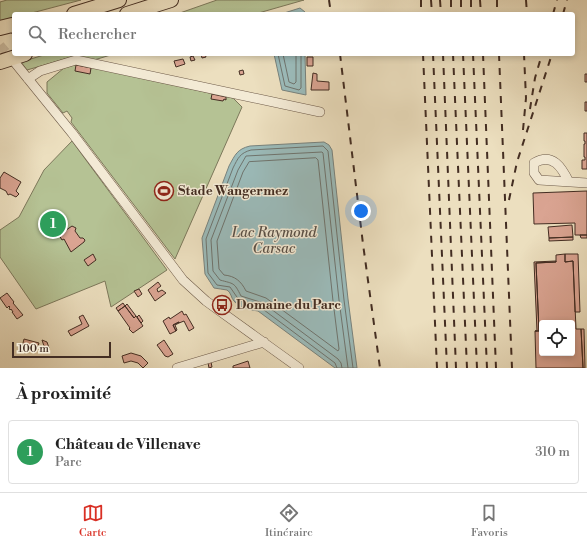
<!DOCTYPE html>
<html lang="fr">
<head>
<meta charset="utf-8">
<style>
  body { margin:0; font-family:"Libre Bodoni",serif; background:#f6f6f6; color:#222 }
  .controls { position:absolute; right:12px; bottom:12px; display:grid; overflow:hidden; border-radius:4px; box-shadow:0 2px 6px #0003 }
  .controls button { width:36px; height:36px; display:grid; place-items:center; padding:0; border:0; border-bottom:1px solid #e0e0e0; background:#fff; color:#222; font:20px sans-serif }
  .scale { position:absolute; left:12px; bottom:10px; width:99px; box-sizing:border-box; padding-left:4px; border:2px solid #432d22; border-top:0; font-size:11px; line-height:14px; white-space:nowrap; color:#432d22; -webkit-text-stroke:3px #f3ead5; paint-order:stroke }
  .you { position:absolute; left:361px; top:211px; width:14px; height:14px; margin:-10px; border:3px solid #fff; border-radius:50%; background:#1a73e8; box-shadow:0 0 0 6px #1a73e833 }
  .badge { display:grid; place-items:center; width:26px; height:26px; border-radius:50%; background:#d93025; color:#fff; font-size:13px; font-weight:700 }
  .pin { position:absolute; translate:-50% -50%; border:2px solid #fff; box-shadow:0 1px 4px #0006 }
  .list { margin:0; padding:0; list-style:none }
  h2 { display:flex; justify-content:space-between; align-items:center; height:52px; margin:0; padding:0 16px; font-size:17px }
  h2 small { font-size:13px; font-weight:400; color:#767676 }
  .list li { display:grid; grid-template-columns:26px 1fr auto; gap:12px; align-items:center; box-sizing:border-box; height:64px; margin:0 8px 8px; padding:0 8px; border:1px solid #e0e0e0; border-radius:4px }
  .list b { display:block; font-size:15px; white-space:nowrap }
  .list p { margin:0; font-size:13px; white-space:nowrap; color:#767676 }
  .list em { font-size:13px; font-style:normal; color:#767676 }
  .icon { flex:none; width:22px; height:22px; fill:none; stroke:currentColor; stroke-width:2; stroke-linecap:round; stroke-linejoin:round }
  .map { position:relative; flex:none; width:587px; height:368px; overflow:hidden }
  .search { position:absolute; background:#fff; box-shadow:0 2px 6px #0003; left:12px; right:12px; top:12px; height:44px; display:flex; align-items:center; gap:10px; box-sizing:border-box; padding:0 14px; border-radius:4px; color:#767676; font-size:15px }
  .sheet { height:124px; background:#fff }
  nav { display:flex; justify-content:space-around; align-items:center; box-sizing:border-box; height:56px; border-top:1px solid #e0e0e0; background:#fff; font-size:11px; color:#767676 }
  nav a { display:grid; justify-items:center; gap:2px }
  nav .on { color:#d93025 }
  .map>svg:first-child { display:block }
  .green { fill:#b5c294; stroke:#7c785b }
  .water { fill:#9bbbba; stroke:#78827d }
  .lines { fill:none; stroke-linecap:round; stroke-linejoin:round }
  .shore { stroke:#6f746e; stroke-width:1 }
  .building { fill:#daa492; stroke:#432d22; fill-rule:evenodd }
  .minor-tunnel { stroke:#cabba0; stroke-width:9; stroke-dasharray:9 4.5; stroke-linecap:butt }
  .minor-casing { stroke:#6d5a49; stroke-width:10 }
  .highway-casing { stroke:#432d22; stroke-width:16 }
  .minor { stroke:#f3ead5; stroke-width:9 }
  .highway { stroke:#ecdfbf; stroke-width:14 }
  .rail { stroke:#432d22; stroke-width:2; stroke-dasharray:7 7; stroke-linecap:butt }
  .labels { text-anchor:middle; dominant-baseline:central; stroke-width:3; stroke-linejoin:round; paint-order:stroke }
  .poi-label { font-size:13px; font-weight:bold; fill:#432d22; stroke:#f3ead5; text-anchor:start }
  .water-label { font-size:14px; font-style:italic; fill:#595048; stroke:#f3ead5 }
</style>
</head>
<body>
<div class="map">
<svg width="587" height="368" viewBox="0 0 587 368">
  <rect width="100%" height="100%" fill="#ecdfbf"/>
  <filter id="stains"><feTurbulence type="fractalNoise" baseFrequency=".005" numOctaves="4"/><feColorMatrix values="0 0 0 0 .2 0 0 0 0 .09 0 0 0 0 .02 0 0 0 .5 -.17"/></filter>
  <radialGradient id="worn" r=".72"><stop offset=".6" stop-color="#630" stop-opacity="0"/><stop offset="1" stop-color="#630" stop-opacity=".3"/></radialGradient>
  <path class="green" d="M7,0h74l-53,14h-14v4l-14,4v-20z
    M217,0h87l-49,14h-78z
    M47,54h67l-20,6 -19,-4 -48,14 -6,-8z
    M77,64l156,34 9,9 -67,152 -104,-137 1,-4 -5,-7 -4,2 -16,-20v-11l17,-14z
    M72,141l95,129 -56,37 -6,-26 -69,28 -36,-52v-27l19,-13 25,-47z"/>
  <path class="water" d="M300,8l5,4v2h-24z
    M274,54h31l1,41 -24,-5z
    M324,142l5,3 3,5 16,149 9,69h-22l-77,-57c-7,-1 -20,-4 -24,-10 -3,-3 -3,-9 -7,-11 -4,-1 -9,-1 -13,-2l-9,-14 -3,-36 27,-72c6,-11 8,-17 21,-20z"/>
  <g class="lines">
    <path class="shore" d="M278,54l7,32 14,4 2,-2v-34
      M283,54l6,28 5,2 2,-2v-28
      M316,158l2,2 15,141 6,48 -1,2 -72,-53 -20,-7c-5,-10 -11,-15 -22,-16l-5,-6 -2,-28 26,-69 6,-10z
      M337,368l-2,-5 -75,-56 -21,-7 -9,-13 -13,-2 -9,-12 -2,-34 27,-71c5,-10 7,-15 18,-18l72,-4 5,5 16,149 9,68
      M342,368l-1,-5 -3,-4 -75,-56 -22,-7c-7,-14 -7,-12 -21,-16l-7,-9 -2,-31 27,-70 8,-14 76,-4 1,1 16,147 9,68"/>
  </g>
  <path class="building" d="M201,54h4l1,3 -4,1z
    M193,56l2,4 -4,1 -1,-4z
    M307,57h6v9h-6z
    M183,59l2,5 -9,3 -2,-6z
    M76,65l15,3 -1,6 -15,-3z
    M243,70l1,4 -4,1 -1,-4z
    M313,73l4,1v7l12,1v8h-18z
    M585,74h2v8h-2z
    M212,94l14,3v3l-2,-1 -1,2 -12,-2z
    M585,102h2v9h-2z
    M584,133h3v36h-5v-9h3v-3h-1v-13h1v-3h-1z
    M4,172l17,10 -5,9 3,3 -3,3 -6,-3 -2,1 -2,-4 -6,-3v-10z
    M587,191v44h-12v-12l-41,1 -1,-31z
    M572,225l1,12 -24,1 -1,-11z
    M72,226l4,2 -1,3 5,7h3l2,2 -1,2 -13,10 -7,-13 -2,1 -3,-5z
    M580,235h7v3h-6z
    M573,237v3l-24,1v-3z
    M93,254l3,6 -8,6 -4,-6z
    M565,254v8l8,-1 3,68h5l2,39h-47l-1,-37h4l-3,-68 20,-1v-7zM542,323h30v30h-30z
    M565,254h13l2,58h-5l-2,-51 -8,1z
    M556,261v1l-20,1 3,68h-4h2l-3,-69z
    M158,282l3,4 -4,3 1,3 4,-2 4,3 -11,8 -7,-11z
    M139,289l3,5 -4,3 -4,-6z
    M7,293l7,9 -1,1 10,12 -6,4 -5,-7h1l-2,-3 -1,1 -1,-2 1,-1 -1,-1 -2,2 -7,-10z
    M123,303l2,3 -7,5 -2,-3z
    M127,304l9,12 -2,2 -9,-12z
    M125,306l9,12 2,-2 7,10 -10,7 -4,-4 1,-1 -12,-17z
    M182,311l2,4 2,-1 8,14 -5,3 -5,-10 -5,2v-1l-6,3 3,6 -6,3 -7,-13 6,-4 1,2z
    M83,315l6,11 -18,10 -3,-5 14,-7 -3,-7z
    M139,315l4,6 -2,2 -4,-6z
    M179,322v1l-4,2 2,5 -1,1 -3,-6z
    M581,329h3l1,39h-2z
    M24,339l15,4 -3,9 -14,-5z
    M42,340l5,2 2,6 -4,1z
    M164,340l9,14 -5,3 -3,-1 -8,-11z
    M131,353l10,3 7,7 -5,5 -5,-5 -7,-2 -7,2 -2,-7z
    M248,361l2,7h-17v-2z
    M211,362l1,5 -3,1 -1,-5z"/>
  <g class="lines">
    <path class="minor-tunnel" d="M0,45l14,17"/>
    <g class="minor-casing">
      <path id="minor" d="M16,64l56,69 111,147 23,21 93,67
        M28,79l12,-8 36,-11 244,52
        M569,182c-7,-14 -16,-30 -35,-19v10l5,7 48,3
        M177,368l87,-26"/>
    </g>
    <g class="highway-casing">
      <path id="highway" d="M74,14l45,-14
        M127,14l44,-14
        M0,28l12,-3 2,1
        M0,62l25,-8"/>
    </g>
    <use href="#minor" class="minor"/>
    <use href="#highway" class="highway"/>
    <path class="rail" d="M329,0l2,14
      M421,0v14
      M431,0l1,14
      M440,0l1,14
      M451,0v14
      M461,0v14
      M471,0v14
      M480,0l1,14
      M497,0v14
      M526,0l1,14
      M553,14l4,-14
      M563,14l4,-14
      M340,54l23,190 17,124
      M423,54l14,314
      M433,54l14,314
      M443,54l13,314
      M453,54l14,314
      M463,54l14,314
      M473,54l14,314
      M483,54l13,314
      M499,54l13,314
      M530,109l5,-31 7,-24
      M523,130l3,-32 -2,-44
      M509,200l8,-38 35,-108"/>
  </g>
  <defs>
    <g id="stadium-ring" transform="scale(1)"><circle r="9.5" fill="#f3ead5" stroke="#8f2418" stroke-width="1.5"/><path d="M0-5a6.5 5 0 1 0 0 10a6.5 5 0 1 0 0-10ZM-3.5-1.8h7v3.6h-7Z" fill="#8f2418"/></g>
    <g id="bus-ring" transform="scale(1)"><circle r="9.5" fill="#f3ead5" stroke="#8f2418" stroke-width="1.5"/><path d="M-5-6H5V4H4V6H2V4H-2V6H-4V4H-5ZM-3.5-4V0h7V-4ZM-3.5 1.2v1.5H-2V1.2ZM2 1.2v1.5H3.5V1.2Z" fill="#8f2418"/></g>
  </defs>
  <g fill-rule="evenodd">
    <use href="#stadium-ring" x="164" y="191"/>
    <use href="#bus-ring" x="222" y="305"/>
  </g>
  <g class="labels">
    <g class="poi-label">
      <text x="178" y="191">Stade Wangermez</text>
      <text x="236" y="305">Domaine du Parc</text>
    </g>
    <g class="water-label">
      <text x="274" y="233">Lac Raymond<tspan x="274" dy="16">Carsac</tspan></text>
    </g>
  </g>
  <rect width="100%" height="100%" filter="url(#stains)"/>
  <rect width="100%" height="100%" fill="url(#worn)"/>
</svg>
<div class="controls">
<button><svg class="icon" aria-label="locate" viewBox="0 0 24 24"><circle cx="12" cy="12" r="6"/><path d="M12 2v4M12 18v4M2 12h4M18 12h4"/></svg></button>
</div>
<div class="scale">100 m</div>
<div class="you"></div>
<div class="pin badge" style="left:53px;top:224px;background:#2e9e5b">1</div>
<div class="search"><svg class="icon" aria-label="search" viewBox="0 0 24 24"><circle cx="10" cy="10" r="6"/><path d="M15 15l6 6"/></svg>Rechercher</div>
</div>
<section class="sheet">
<h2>À proximité<small></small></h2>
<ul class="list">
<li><span class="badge" style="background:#2e9e5b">1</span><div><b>Château de Villenave</b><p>Parc</p></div><em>310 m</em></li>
</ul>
</section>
<nav>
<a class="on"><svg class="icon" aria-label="map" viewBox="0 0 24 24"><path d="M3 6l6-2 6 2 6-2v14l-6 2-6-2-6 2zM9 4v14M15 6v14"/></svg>Carte</a>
<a><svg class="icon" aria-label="directions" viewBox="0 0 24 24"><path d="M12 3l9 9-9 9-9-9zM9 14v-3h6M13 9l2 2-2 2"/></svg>Itinéraire</a>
<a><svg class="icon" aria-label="saved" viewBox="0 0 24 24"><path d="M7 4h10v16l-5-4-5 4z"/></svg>Favoris</a>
</nav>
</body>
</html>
